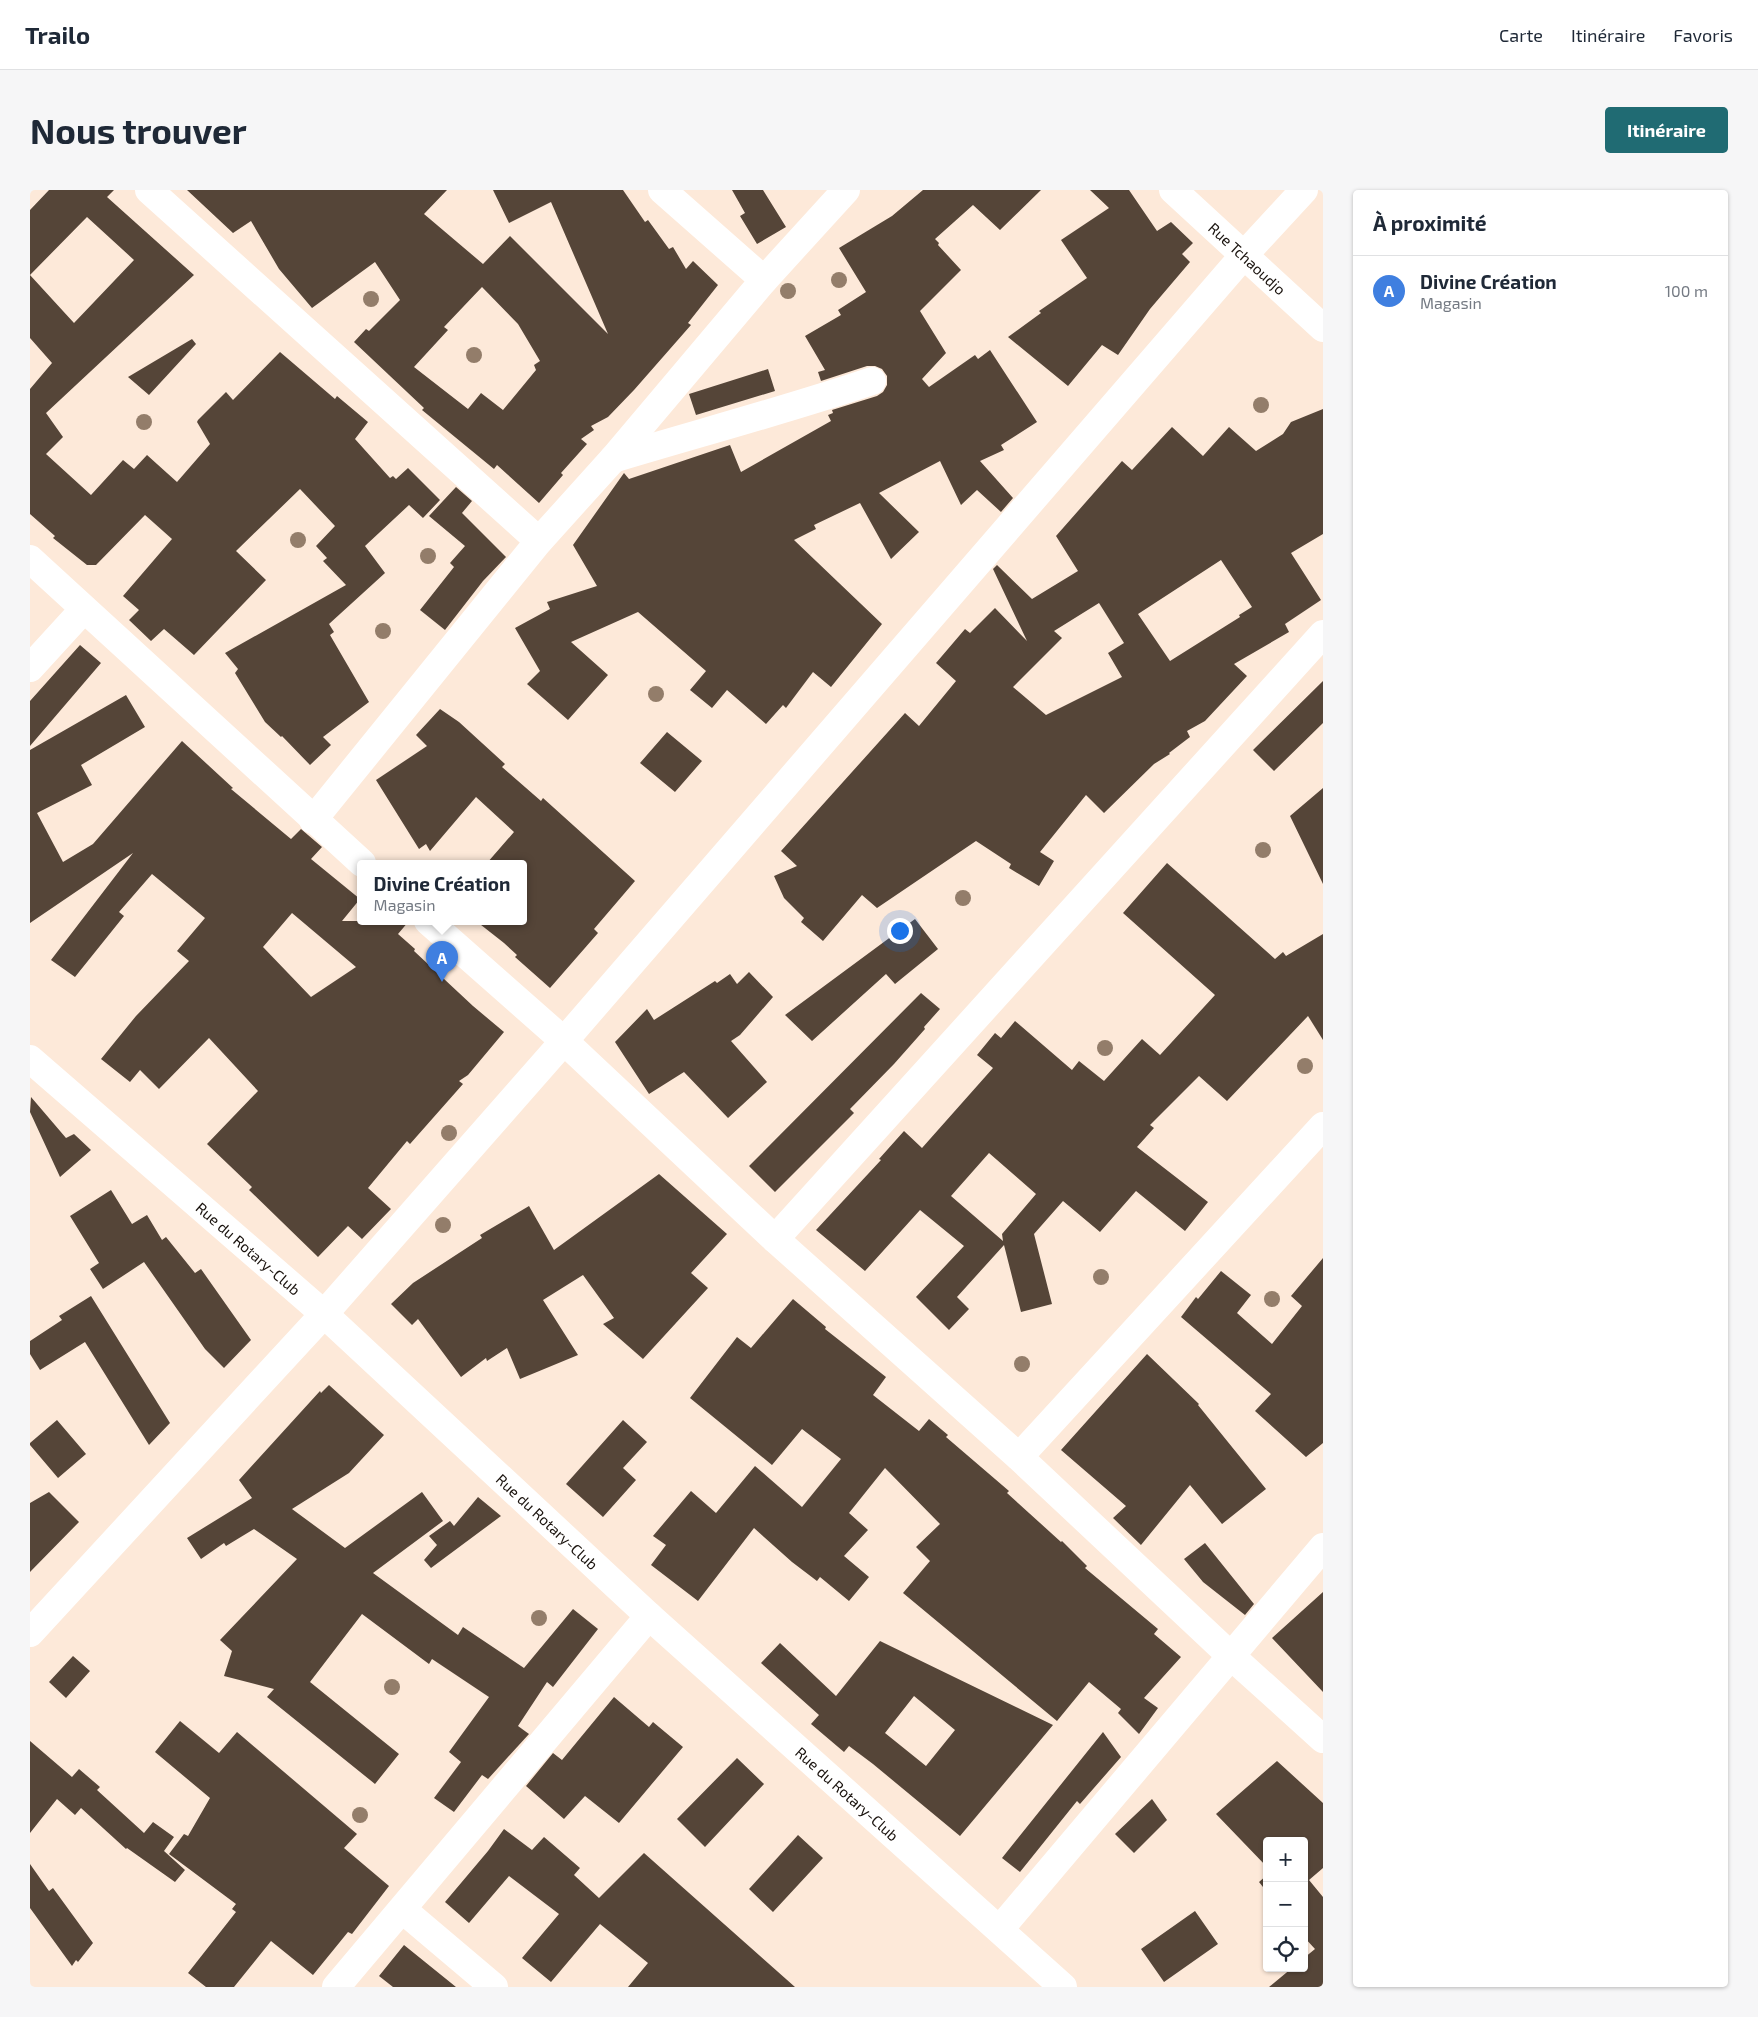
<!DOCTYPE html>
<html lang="fr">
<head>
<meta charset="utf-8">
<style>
  body { margin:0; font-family:"Exo 2",sans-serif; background:#f6f6f7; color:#1f2937 }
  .controls { position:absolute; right:15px; bottom:15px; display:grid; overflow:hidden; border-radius:5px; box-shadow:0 1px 4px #0004 }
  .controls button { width:45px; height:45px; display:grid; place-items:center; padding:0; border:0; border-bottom:1px solid #e0e1e3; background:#fff; color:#1f2937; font:25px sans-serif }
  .you { position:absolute; left:869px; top:740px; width:18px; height:18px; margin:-12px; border:4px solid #fff; border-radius:50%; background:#1a73e8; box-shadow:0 0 0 8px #1a73e833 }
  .badge { display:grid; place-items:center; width:32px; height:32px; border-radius:50%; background:#206b73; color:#fff; font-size:16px; font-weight:700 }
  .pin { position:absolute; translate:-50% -41px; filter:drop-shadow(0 1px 2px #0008) }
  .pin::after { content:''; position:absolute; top:26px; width:18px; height:15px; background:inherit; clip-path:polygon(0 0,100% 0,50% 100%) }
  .popup { position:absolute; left:327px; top:670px; width:170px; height:65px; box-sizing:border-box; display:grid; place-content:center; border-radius:5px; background:#fff; filter:drop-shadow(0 1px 4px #0005); font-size:16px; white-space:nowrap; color:#747a83 }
  .popup b { font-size:19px; color:#1f2937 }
  .popup::after { content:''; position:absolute; left:50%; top:100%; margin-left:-10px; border:10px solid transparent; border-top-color:#fff }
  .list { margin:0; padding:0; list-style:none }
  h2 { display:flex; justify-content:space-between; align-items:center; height:65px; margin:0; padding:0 20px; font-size:21px }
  h2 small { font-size:16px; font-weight:400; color:#747a83 }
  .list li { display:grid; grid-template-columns:32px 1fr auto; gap:15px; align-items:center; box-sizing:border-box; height:70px; padding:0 20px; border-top:1px solid #e0e1e3 }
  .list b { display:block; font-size:19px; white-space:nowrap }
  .list p { margin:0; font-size:16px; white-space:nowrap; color:#747a83 }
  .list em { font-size:16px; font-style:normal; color:#747a83 }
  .icon { flex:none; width:28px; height:28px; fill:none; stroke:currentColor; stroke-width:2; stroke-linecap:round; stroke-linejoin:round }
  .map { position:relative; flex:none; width:1293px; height:1797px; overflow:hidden; border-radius:5px }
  header { display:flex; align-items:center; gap:30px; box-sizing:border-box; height:70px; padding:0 25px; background:#fff; border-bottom:1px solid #e0e1e3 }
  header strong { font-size:24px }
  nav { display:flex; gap:28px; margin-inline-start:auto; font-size:18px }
  .intro { display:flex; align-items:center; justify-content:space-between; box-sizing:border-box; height:120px; padding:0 30px }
  h1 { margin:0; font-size:35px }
  .button { padding:12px 22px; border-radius:5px; background:#206b73; color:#fff; font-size:18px; font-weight:700 }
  main { display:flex; gap:30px; padding:0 30px }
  aside { flex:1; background:#fff; border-radius:5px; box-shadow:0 1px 4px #0004 }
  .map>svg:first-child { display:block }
  .building { fill:#554538; fill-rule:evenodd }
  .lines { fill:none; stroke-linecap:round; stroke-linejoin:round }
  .minor { stroke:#fff; stroke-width:28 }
  .tree { fill:#937d6a }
  .labels { text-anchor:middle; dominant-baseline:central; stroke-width:5; stroke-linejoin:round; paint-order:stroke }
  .street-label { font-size:15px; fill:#19120d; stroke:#fde9d9 }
</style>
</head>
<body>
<header>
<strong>Trailo</strong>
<nav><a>Carte</a><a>Itinéraire</a><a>Favoris</a></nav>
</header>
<div class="intro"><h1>Nous trouver</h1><a class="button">Itinéraire</a></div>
<main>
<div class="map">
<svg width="1293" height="1797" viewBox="0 0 1293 1797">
  <rect width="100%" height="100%" fill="#fde9d9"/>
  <path class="building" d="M19,0h65l-7,7 87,78 -148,138 17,24 -17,17 45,41 32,-35 11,9 13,-14 30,27 33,-38 -13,-22 1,-2 28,-28 7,8 47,-48 55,47 2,-3 31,26 -13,17 35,39 3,-2 3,3 12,-11 32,32 -17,18 -14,-13 -44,41 20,27 -56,51 5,8 -4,3 39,67 -46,35 8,8 -21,20 -28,-29 -1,1 -16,-15 -30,-49 3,-4 -13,-16 121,-68 -23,-24 4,-3 -11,-12 19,-20 -35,-37 -64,62 30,29 -72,75 -30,-26 -13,12 -22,-21 10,-10 -16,-14 49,-57 -27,-24 -49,50h-9l-34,-27 2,-2 -25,-22v-125l22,-26 -22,-25v-128zM57,27l47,43 -60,63 -44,-48z
    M157,0h260l-23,24 59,50 27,-28 98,98 -57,-132 -42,21 -16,-33h130l22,32 3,-2 21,29 4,-2 13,22 7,-8 25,24 -30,38 3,2 -57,65 -26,27 -17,9 3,4 -13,9 6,5 -26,29 2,2 -24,28 -42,-38 -3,4 -72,-59 2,-2 -70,-66 12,-13 3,2 31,-31 -25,-38 -63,46 -33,-39 -28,-48 -18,12zM452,97l36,37 22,37 -6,4 2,5 -33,40 -22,-17 -13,16 -54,-42 34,-37 -4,-3z
    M702,0h31l23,37 -29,17 -17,-28 5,-3z
    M893,0h118l-41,40 -27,-25 -38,34 4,4 -1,2 23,25 -41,41 26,42 -24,26 7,8 46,-32 3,4 12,-9 47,72 -36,23 3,5 -24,11 33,37 -12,14 -24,-22 -16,15 -21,-44 -61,32 40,39 -28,27 -31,-56 -46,22 2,4 -22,11 88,84 -51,63 -18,-15 -27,36 -3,-3 -17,19 -39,-34 -15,18 -22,-18 16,-19 -68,-59 -67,30 37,33 -40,45 -41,-36 13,-13 -25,-43 35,-19 -3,-7 50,-16 -24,-41 51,-72 5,6 101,-34 11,27 90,-51 -3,-6 5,-2 -1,-3 45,-14 6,-4 4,-7v-9l-5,-7 -7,-3h-8l-46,15 -3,-9 7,-2 -20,-34 36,-21 -3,-5 28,-18 -27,-44 53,-32z
    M1060,0h39l28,41 14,-9 22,21 -11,11 8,8 -40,47 -32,46 -16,-10 -34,41 -60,-49 33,-24 -2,-2 48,-33 -26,-38 48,-32z
    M162,149l4,5 -47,51 -21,-18z
    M738,179l7,22 -79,24 -7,-21z
    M1293,219v125l-32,19 30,47 -36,24 4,8 -55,32 13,12 -42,45 -18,10 3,6 -21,16 1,1 -16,10 -50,49 -18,-18 -46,57 14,9 -15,25 -30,-18 2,-4 -35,-23 -99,67 -15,-13 -39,46 -22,-19 3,-4 -20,-20 -10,-22 23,-10 -16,-15 124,-138 14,13 37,-45 -20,-18 29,-34 5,4 25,-25 32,33 -34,-72 4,-4 35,34 46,-28 -22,-35 66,-75 10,9 40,-43 31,29 26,-29 27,24 27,-17 8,-12zM1191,370l31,47 -13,8 1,2 -70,44 -32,-47zM1069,413l25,40 -16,10 14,24 -76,38 -33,-28 49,-49 -8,-7z
    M426,297l16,14 -10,12 44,44 -23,24 -38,49 -25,-20 34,-43 -4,-4 15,-17 -36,-30z
    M50,455l21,18 -71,83v-45z
    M1293,491v42l-49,48 -21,-21z
    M96,505l19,32 -64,38 11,20 -55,28 26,49 30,-18 89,-103 51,47 -2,1 60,50 10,-10 21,18 -11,12 49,40 -18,22h67l-11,13 17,15 -1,2 59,55 31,26 -36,43 -9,6 4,3 -53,60 -3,-3 -39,47 23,21 -29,30 -14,-13 -30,31 -69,-67 3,-3 -45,-43 51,-53 -49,-53 -50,51 -19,-19 -10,12 -29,-23 35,-43 53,-55 -12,-10 28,-33 -53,-44 -33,38 5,4 -49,61 -24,-17 82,-107 -103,70v-173zM262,723l64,54 -45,30 -48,-50z
    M410,519l19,13 46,42 -3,3 39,34 2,-3 92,83 -41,48 4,4 -48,55 -35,-31 2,-2 -13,-12 -28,-22h47v-58h-36l27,-31 -38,-35 -46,54 -4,-7 -7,5 -43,-69 51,-34 -11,-11z
    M637,542l35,29 -27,31 -35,-29z
    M1293,598v96l-33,-68z
    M1137,673l108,96 8,-7 3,4 37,-22v106l-15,-24 -81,85 -28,-25 -49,49 4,3 -17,19 71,55 -23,29 -49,-40 -36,41 -37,-31 -29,33 18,70 -31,8 -17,-67 -47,52 12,12 -20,21 -33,-33 48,-51 -44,-36 -55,61 -49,-41 65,-70 -2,-1 25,-28 18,17 71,-80 -16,-13 18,-22 6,5 14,-17 57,49 7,-9 25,20 38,-42 18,16 55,-60 -92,-82zM959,963l47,41 -34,40 1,7 -52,-45z
    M885,729l23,30 -43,35 -9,-10 -74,67 -27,-26z
    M719,782l24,25 -33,38 -9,6 36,41 -39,36 -44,-46 -35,22 -34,-52 32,-33 7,11 61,-39 2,2 13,-9 7,10z
    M891,803l19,16 -16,18 1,2 -31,35 -44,45 4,4 -79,79 -26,-26z
    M1,907l35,41 8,-4 17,16 -31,27 -30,-65z
    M629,984l68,60 -36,39 17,15 -65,71 -40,-35 11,-6 -31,-43 -40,25 35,55 -58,24 -13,-31 -20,13 -1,-3 -25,19 -43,-58 -6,6 -21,-21 22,-21 69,-45 -2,-3 49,-29 25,44z
    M81,1000l21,34 15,-9 15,25 4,-3 29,36 6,-4 50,71 -27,28 -19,-19 -61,-87 -41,27 -13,-20 9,-6 -29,-47z
    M1293,1068v185l-17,14 -51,-46 16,-17 -90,-77 15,-20 2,2 23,-28 30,24 -14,18 35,31 30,-38 -11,-10z
    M61,1106l79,127 -21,22 -64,-103 -45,28 -10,-16v-13l32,-21 -3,-4z
    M763,1109l33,28 -1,2 61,48 -13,18 46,36 10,-12 19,16 -2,2 63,54 -2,2 54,49 1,-1 25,25 -2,2 73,61 -4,5 27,23 -37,41 14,10 -19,26 -21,-21 3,-4 -32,-27 -32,39 -154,-128 27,-32 -14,-14 24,-23 -55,-56 -36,45 19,17 -24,26 25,21 -20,24 -29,-24 -3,4 -25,-19 -38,-34 -56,73 -47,-36 15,-20 -13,-9 38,-45 25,22 39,-47 47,41 39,-48 -39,-30 -30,36 -82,-67 47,-61 14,11z
    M1117,1164l52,50 -1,1 68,84 -44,35 -32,-39 -49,60 -28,-27 13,-12 -65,-56z
    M299,1195l55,50 -35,38 -57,36 53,39 77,-56 21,29 -70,52 85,62 5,-8 61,41 49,-59 25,20 -45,58 -6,-5 -29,44 11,8 -41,45 -6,-4 -28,37 -20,-14 27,-36 -12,-10 40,-55 -57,-38 -3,5 -67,-50 -52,68 89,72 -24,30 -108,-87 7,-8 -50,-13 8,-25 -12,-11 77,-81 -43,-30 -28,17 -2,-3 -23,16 -14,-21 65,-40 -13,-18 81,-89 1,2z
    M27,1230l29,34 -28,24 -28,-33v-2z
    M593,1230l24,22 -24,26 13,12 -33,37 -37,-33z
    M19,1302l30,30 -49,50v-69z
    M448,1307l23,19 -70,52 -7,-8 13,-15 -8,-9 21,-15 4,5z
    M1175,1353l49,61 -9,11 -42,-33 -19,-23z
    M1293,1402v100l-51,-54z
    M850,1451l173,84 -93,111 -87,-72 -24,-18 -5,6 -33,-28 8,-9 -58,-52 19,-20 56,53zM884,1506l41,34 -29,36 -41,-33z
    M43,1466l17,15 -24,27 -17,-16z
    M584,1507l35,30 4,-5 30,25 -64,76 -34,-27 -21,23 -38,-33 27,-33 9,7z
    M150,1531l39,32 18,-21 120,102 -13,14 45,38 -37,48 -4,-2 -35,43 -42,-34 -37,46h-28l-18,-14 48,-61 -4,-3 4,-5 -67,-50 15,-20 4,2 22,-38 -55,-46z
    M1073,1542l18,25 -41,47 -3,-3 -57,71 -18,-14z
    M0,1551l42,36 7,-8 21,18 -3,3 47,43 9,-11 21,15 -10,14 21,19 -10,12 -48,-34 -1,1 -45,-41 -6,7 -18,-16 -27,34z
    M707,1568l27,26 -59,63 -28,-28z
    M1247,1571l46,42v65l-14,12 14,17v90h-54l23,-19h12v-10l11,-9 -11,-12v-96h-37v26l-51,-53z
    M1122,1609l15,21 -33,33 -19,-19z
    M474,1639l28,21 12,-13 36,31 -6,7 25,23 45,-45 151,134h-167l20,-24 -48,-39 -49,58 -29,-24 37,-44 -50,-38 -40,47 -24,-21 43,-51z
    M768,1645l25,23 -50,54 -24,-23z
    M0,1674l19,27 4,-3 40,55 -15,19 -2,-2 -4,6 -42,-58z
    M1237,1685v17l-8,-10z
    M1165,1721l23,33 -54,38 -23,-33z
    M374,1755l52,42h-63l-14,-11z"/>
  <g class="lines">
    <g class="minor">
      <path d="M119,0l390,351"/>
      <path d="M632,0l102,90"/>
      <path id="s1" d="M1143,0l150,138"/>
      <path d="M583,269c86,-26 173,-49 259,-78"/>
      <path d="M0,369l332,304"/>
      <path d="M0,478l54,-59"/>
      <path d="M283,630l226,-279 74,-82 151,-179 82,-90"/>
      <path d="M398,731l136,120 211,198 244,218 212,199 92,83"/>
      <path id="s2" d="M0,869l294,255 325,302 414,371"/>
      <path d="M745,1049l548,-605"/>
      <path d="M989,1267l304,-331"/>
      <path d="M0,1443l294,-319 240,-273 680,-786 60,-65"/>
      <path d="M373,1720l91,77"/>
      <path d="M970,1739l323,-382"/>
      <path d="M306,1797l313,-371"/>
    </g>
  </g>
  <g class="tree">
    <circle cx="809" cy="90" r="8"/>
    <circle cx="758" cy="101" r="8"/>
    <circle cx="341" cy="109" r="8"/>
    <circle cx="444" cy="165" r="8"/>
    <circle cx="1231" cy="215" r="8"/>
    <circle cx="114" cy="232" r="8"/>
    <circle cx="268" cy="350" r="8"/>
    <circle cx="398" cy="366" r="8"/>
    <circle cx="353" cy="441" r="8"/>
    <circle cx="626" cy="504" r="8"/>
    <circle cx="1233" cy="660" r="8"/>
    <circle cx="933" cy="708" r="8"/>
    <circle cx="1075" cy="858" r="8"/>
    <circle cx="1275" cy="876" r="8"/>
    <circle cx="419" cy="943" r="8"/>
    <circle cx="413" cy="1035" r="8"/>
    <circle cx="1071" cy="1087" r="8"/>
    <circle cx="1242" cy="1109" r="8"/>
    <circle cx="992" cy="1174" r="8"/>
    <circle cx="509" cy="1428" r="8"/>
    <circle cx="362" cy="1497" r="8"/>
    <circle cx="330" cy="1625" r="8"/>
  </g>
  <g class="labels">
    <g class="street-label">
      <text stroke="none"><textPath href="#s1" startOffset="101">Rue Tchaoudjo</textPath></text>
      <text stroke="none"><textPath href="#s2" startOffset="289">Rue du Rotary-Club</textPath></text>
      <text stroke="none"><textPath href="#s2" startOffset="694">Rue du Rotary-Club</textPath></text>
      <text stroke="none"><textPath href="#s2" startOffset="1099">Rue du Rotary-Club</textPath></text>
    </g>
  </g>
</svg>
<div class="controls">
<button>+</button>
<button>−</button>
<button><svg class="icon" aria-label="locate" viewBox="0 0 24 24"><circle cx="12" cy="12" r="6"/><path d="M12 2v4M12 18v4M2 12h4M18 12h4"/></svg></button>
</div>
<div class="you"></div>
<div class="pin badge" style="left:412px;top:792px;background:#3f7fe0">A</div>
<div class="popup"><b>Divine Création</b>Magasin</div>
</div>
<aside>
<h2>À proximité<small></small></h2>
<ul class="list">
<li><span class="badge" style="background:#3f7fe0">A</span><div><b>Divine Création</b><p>Magasin</p></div><em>100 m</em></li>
</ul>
</aside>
</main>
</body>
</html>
